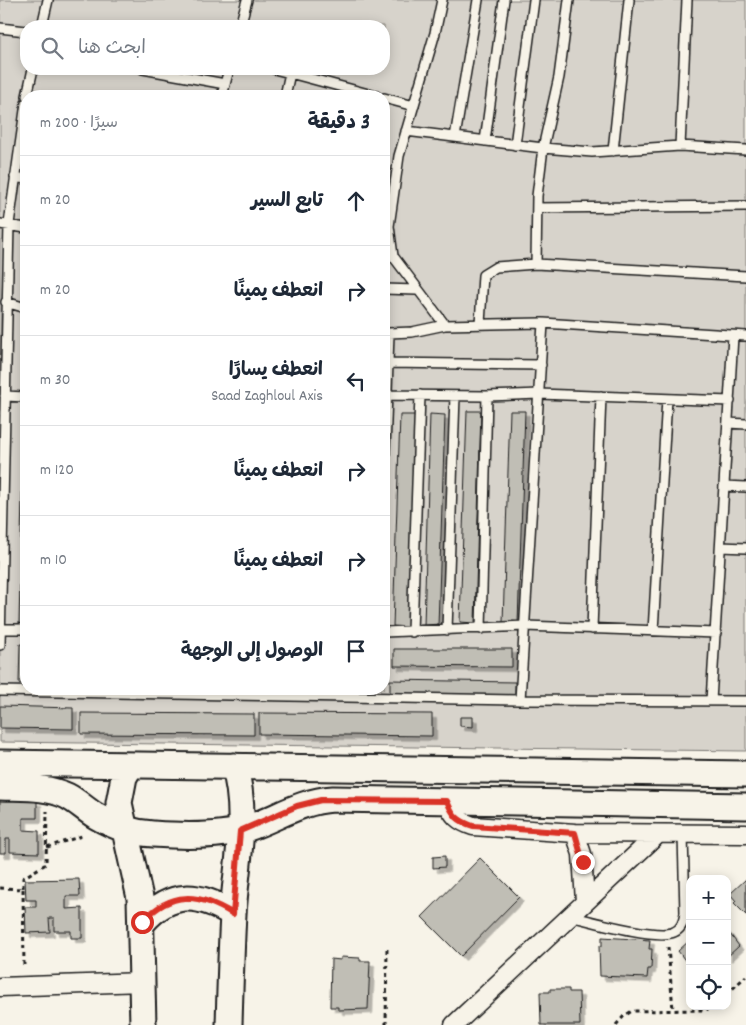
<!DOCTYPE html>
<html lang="ar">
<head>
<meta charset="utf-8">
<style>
  body { margin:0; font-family:Dekko,"Playpen Sans Arabic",sans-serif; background:#f2f2f3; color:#1f2937; direction:rtl }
  .controls { position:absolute; right:15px; bottom:15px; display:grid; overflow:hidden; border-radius:10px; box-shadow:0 2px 12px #0003 }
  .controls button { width:45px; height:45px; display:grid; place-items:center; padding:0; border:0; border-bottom:1px solid #e0e1e3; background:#fff; color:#1f2937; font:25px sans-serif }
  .stop { position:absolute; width:15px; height:15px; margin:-11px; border:4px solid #d93025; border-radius:50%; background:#fff }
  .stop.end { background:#d93025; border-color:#fff; box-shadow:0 1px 5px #0008 }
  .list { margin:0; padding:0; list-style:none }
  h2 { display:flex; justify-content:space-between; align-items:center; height:65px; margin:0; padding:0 20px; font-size:21px }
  h2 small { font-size:16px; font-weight:400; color:#747a83 }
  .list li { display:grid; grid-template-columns:32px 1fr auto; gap:15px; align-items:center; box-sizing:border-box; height:90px; padding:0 20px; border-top:1px solid #e0e1e3 }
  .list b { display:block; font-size:19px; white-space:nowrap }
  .list p { margin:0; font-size:16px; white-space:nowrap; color:#747a83 }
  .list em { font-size:16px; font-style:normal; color:#747a83 }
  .icon { flex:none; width:28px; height:28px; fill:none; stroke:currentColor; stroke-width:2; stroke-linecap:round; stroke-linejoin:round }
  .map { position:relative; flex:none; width:746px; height:1025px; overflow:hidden; direction:ltr }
  .search { position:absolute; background:#fff; box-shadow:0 2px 12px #0003; left:20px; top:20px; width:370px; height:55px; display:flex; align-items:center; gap:12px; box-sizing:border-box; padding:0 18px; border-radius:20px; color:#747a83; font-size:19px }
  .panel { position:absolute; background:#fff; box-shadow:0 2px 12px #0003; left:20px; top:90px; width:370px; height:605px; border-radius:20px; direction:rtl }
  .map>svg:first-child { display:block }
  .green { fill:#d7d3cb; stroke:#7a7874; fill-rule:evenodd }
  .building { fill:#c0beb5; stroke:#1c1c1c; filter:url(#shadow) }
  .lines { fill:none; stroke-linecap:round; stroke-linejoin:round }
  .lane-casing { stroke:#1c1c1c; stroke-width:12 }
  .street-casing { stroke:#1c1c1c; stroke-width:21 }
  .secondary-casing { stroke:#1c1c1c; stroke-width:29 }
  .path { stroke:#1c1c1c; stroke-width:3; stroke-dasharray:4 4; stroke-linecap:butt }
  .lane { stroke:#f7f3e8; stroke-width:9 }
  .street { stroke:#f7f3e8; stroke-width:18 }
  .secondary { stroke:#f7f3e8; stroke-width:25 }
  .route { stroke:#d93025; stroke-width:6 }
</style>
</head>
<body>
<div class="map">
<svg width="746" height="1025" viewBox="0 0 746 1025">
  <defs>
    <filter id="shadow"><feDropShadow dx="4.5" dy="4.5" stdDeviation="0" flood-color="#0004"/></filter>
  </defs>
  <rect width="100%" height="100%" fill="#f7f3e8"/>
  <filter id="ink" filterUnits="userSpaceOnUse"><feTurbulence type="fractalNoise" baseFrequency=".02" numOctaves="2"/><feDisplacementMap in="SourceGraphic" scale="10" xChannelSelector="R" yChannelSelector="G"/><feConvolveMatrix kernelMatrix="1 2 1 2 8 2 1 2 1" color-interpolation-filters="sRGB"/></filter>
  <g filter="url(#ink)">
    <path class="green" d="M0,0h746v751l-746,-9zM26,26h358v43h-358zM26,96h358v593h-358z"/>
    <path class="building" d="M467,411h14l-6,212 -15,-1z
      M510,411h15l-7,212 -15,-1z
      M24,412h2v211h-7z
      M430,414l15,1 -7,211h-14z
      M400,415h15l-7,212 -15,-1z
      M20,644l6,1v39h-7z
      M394,649h118v18l-118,-1z
      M390,680l125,2v15l-125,-3z
      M330,689h40v2h-40z
      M0,706l73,2v21l-73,-1z
      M81,713l173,1v21l-173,-1z
      M259,713l173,1v22l-173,-2z
      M460,717h13v10l-13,-1z
      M0,800l37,1v17h-14v12l16,1v22l-29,-1v-13h-4v14h-6z
      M445,856v11l-12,1v-11z
      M480,858l39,39 -58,59 -39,-39z
      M79,879l1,17h-14v13l16,-1v30h-11v-7h-17v-13h-5l1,14 -24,1 -1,-26h11v-7h-10l-1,-20z
      M746,879v36l-12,-12 2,-2 -6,-7z
      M727,930l12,16 -12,11z
      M602,937l48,3 -1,9h3l-1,20h-3l-1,9 -47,-2 -1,-30h3z
      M690,940v27l-12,-16z
      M341,957l19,1v3h10l-2,48 -30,1v-3h-8l1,-48 10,1z
      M550,989h19v3h10l1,33h-39l-1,-33h10z"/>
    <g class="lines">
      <g class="lane-casing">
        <path id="lane" d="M442,0l-7,33 -36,123 -10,70 4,30 52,69
          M569,0l-10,77 -16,71 -6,48 -1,68 210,12
          M687,0l-7,146 66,4
          M42,26l6,-26
          M240,26l7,-26
          M0,28l26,3
          M143,69l82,15
          M274,69l16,4 -5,23
          M290,73l86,23
          M27,96l6,-27
          M222,96l7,-27
          M384,98l30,8
          M406,131l137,17 49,4 88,-6
          M455,137l23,-137
          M485,141l19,-141
          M515,145l19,-145
          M613,151l16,-151
          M15,177l11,2
          M537,208l209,-2
          M0,224l26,4
          M384,289l32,1
          M6,302l20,6
          M480,324l3,-49 13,-8 40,-3
          M388,363l153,2
          M387,395l100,1 52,-2 191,7
          M5,396l21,1
          M728,423l18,1
          M384,480l5,-147 23,-1 33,-7 98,-2 203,13
          M724,486l22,1
          M721,547l25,1
          M0,629h26
          M481,629l6,-233
          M592,629l9,-233
          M447,630l8,-234
          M653,631l14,-232
          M384,632l141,-6 191,7
          M412,632l8,-237
          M0,645l9,-421 17,-121
          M0,691l520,9 226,1
          M520,700l23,-377
          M711,701l22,-365
          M570,916c21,5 87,24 104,16 8,-3 10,-11 11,-19l-2,-78"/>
      </g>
      <g class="street-casing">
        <path id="street" d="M447,801c6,15 11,20 26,25l102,7 171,1
          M575,833l7,21 3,48
          M0,987l143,-5
          M454,1025l204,-191"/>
      </g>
      <g class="secondary-casing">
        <path id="secondary" d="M0,763l746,11
          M131,765l-7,12 -5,26 21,95 3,127
          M0,787c22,1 47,-1 67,9 10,5 19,14 29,20 17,10 37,17 57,18 27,2 69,3 95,-6 29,-10 53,-27 85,-29l413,7
          M143,922c28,-32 56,-29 90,-8
          M229,1025c1,-37 2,-74 4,-111 3,-49 16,-100 1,-148"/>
      </g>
      <path class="path" d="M47,847l38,-12
        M0,888l23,1v-11l23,-14 1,-53
        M23,889l1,79
        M668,947l5,63
        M727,994l19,-18
        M386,1025l1,-77
        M616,1025l8,-9 8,-5 74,-1 8,-4"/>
      <use href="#lane" class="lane"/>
      <use href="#street" class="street"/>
      <use href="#secondary" class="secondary"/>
    </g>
  </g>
  <g class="lines" filter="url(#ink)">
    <path class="route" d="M142,922c29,-32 57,-29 91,-8l7,-83 57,-25 24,-6 126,1c6,15 11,20 26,25l102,7 8,29"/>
  </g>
</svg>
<div class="controls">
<button>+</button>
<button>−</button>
<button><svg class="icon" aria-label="locate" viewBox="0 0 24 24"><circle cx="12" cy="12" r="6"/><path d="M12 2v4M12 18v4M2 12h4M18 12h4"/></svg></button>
</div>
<div class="stop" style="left:142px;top:922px"></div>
<div class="stop end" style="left:583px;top:862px"></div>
<div class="search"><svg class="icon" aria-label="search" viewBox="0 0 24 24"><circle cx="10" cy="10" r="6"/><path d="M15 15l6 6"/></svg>ابحث هنا</div>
<section class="panel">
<h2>3 دقيقة<small>سيرًا · 200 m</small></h2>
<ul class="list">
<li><svg class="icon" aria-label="ahead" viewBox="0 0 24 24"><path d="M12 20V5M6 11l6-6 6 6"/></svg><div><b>تابع السير</b></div><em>20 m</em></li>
<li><svg class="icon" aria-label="right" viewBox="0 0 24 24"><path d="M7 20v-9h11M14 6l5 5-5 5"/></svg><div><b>انعطف يمينًا</b></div><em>20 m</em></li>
<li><svg class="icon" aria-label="left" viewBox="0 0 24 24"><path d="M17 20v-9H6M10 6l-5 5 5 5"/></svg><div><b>انعطف يسارًا</b><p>Saad Zaghloul Axis</p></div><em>30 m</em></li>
<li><svg class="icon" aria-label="right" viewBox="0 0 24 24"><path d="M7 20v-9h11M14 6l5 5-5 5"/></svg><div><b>انعطف يمينًا</b></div><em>120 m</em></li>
<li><svg class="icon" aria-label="right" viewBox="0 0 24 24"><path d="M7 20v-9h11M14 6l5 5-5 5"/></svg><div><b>انعطف يمينًا</b></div><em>10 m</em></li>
<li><svg class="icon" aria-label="arrive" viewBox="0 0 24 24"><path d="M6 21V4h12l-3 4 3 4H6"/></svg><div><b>الوصول إلى الوجهة</b></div></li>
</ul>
</section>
</div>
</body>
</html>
